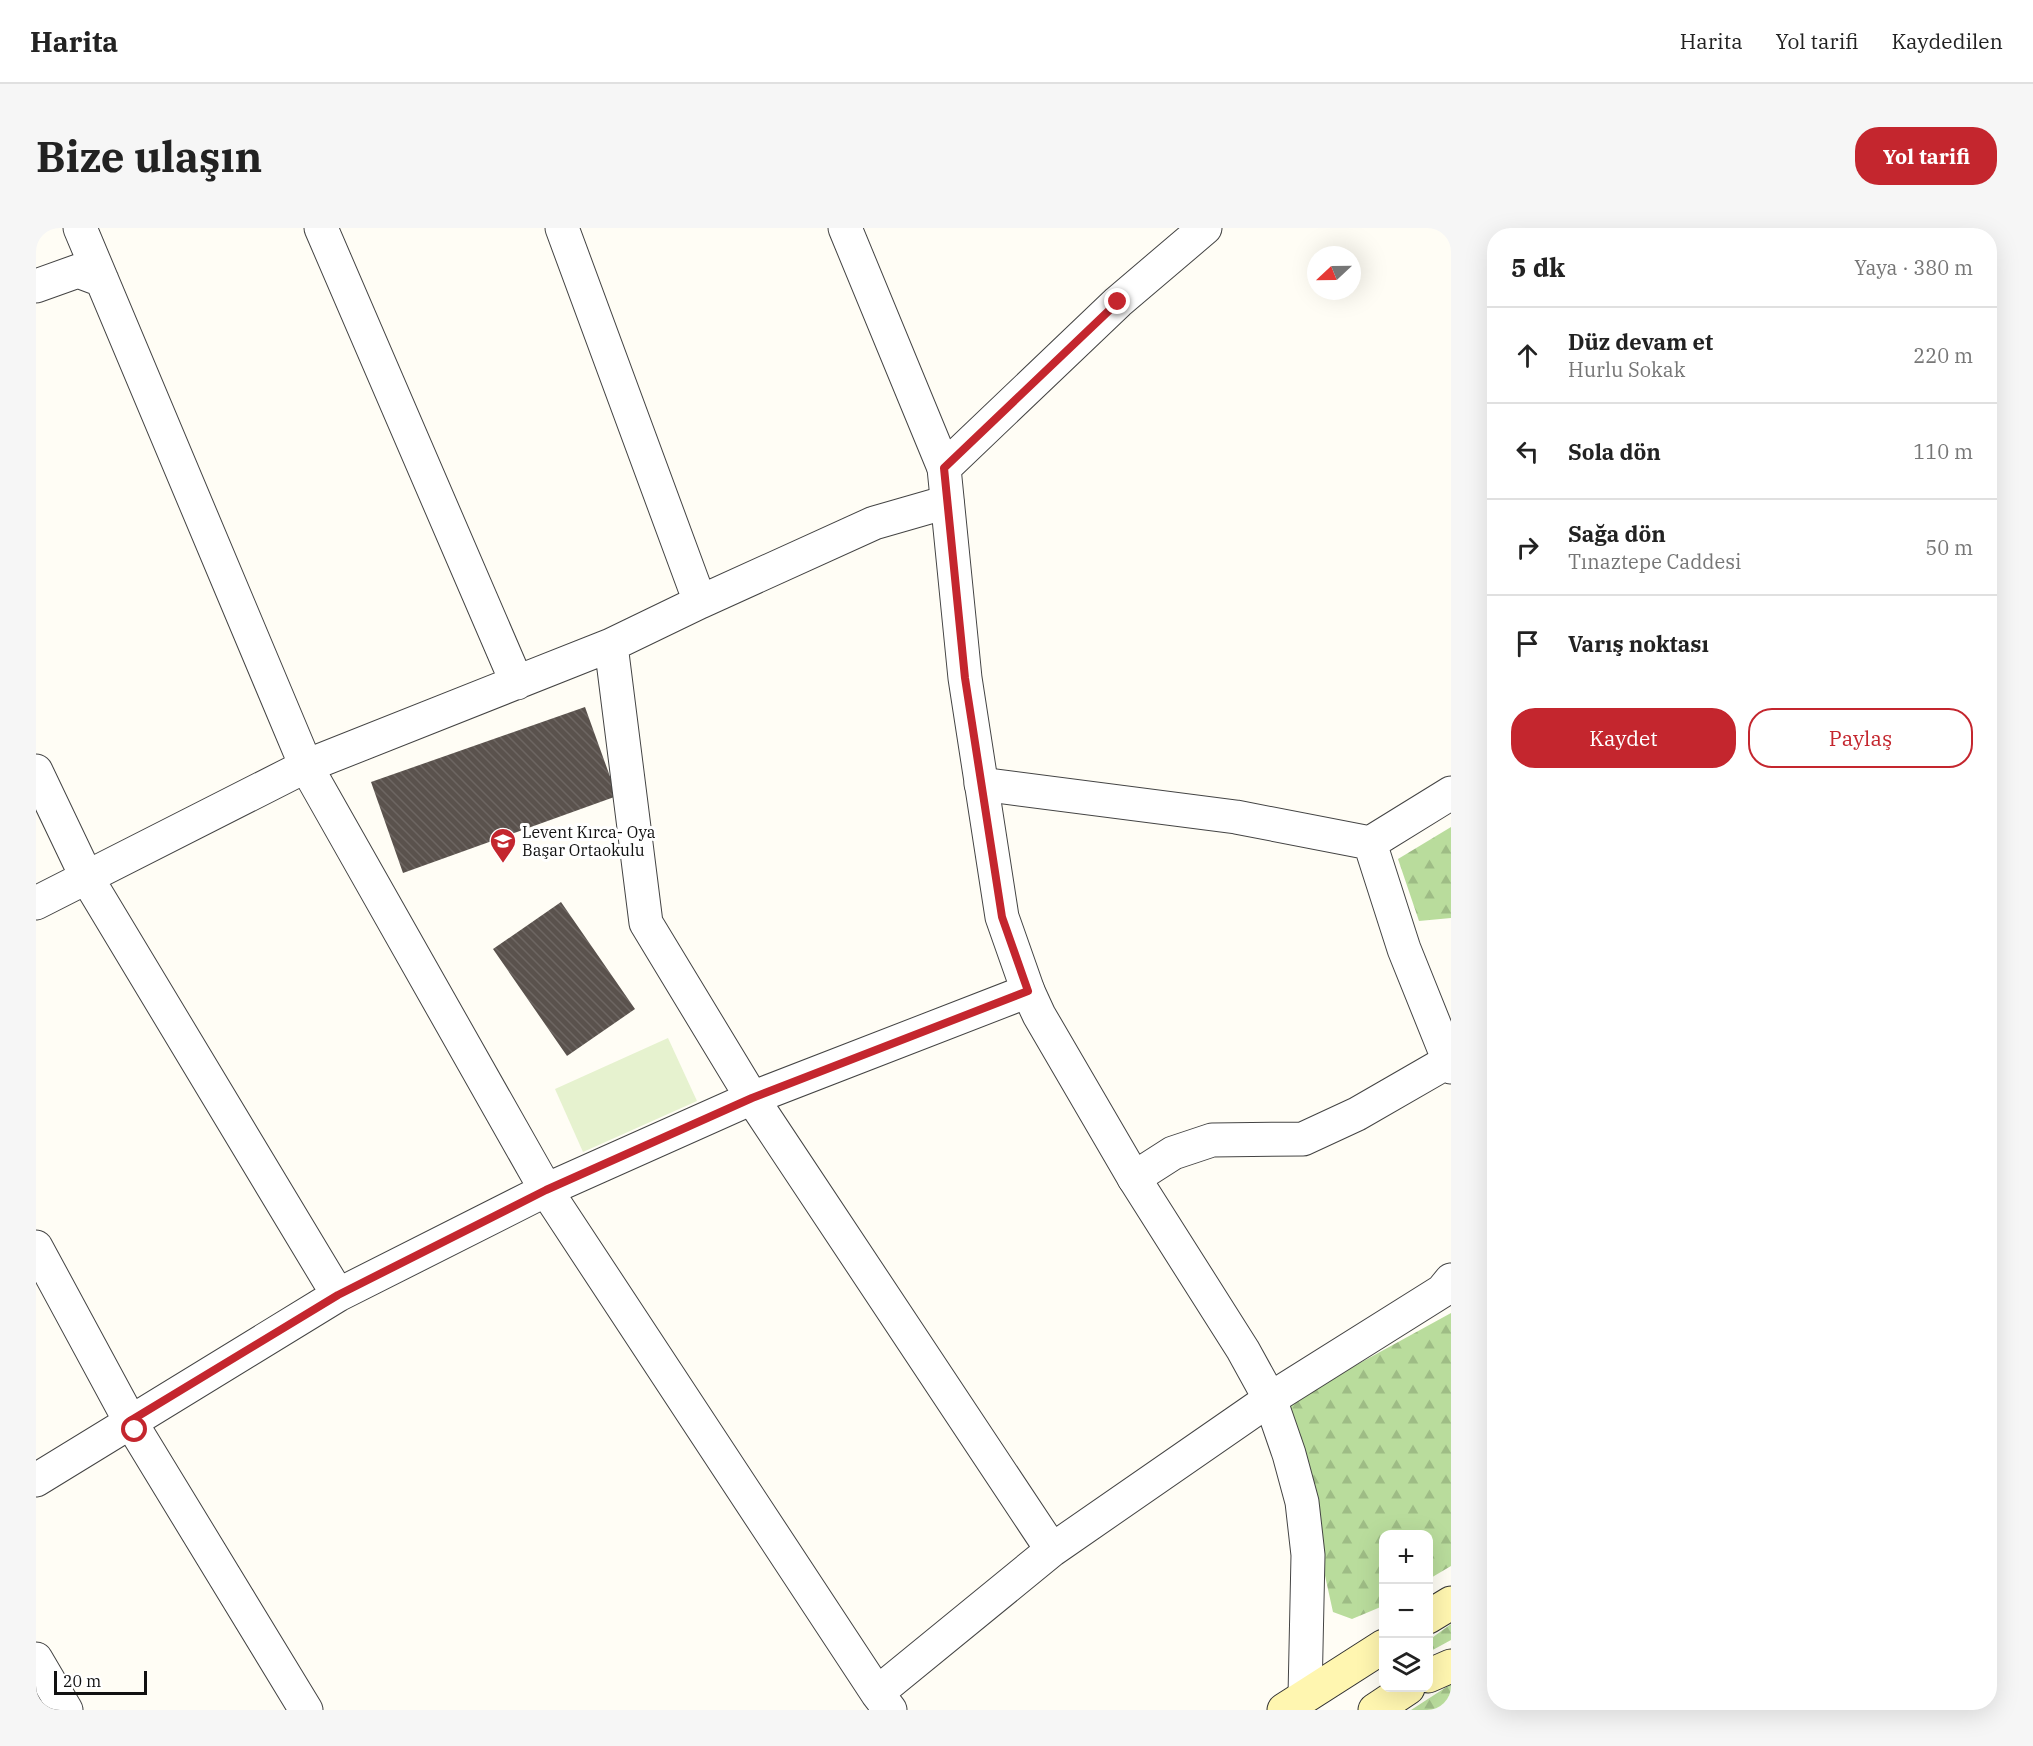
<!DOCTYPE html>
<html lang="tr">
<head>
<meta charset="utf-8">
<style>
  body { margin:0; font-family:"IBM Plex Serif",serif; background:#f6f6f6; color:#222 }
  .controls { position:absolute; right:18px; bottom:18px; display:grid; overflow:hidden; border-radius:12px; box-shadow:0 6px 24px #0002 }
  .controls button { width:54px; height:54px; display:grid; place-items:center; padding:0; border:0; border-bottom:2px solid #e0e0e0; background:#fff; color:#222; font:30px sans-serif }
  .compass { position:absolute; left:1271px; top:18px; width:54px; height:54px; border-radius:50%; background:#fff; box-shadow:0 6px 24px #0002; rotate:248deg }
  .scale { position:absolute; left:18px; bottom:15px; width:93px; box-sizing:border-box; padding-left:6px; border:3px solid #111; border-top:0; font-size:16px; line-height:21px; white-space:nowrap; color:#111; -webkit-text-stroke:4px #fff; paint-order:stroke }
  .stop { position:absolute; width:18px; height:18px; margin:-14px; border:4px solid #c4262e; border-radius:50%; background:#fff }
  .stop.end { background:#c4262e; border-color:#fff; box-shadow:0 2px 6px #0008 }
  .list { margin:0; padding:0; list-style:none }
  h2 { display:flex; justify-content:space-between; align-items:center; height:78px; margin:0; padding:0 24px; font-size:26px }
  h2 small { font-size:20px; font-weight:400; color:#767676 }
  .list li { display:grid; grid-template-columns:39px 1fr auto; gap:18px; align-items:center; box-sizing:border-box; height:96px; padding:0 24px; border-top:2px solid #e0e0e0 }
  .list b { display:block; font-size:22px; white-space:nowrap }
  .list p { margin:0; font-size:20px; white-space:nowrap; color:#767676 }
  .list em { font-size:20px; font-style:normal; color:#767676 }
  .actions { display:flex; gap:12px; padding:18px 24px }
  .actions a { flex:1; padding:14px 0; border:2px solid #c4262e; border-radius:24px; text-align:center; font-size:21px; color:#c4262e }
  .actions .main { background:#c4262e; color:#fff }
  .icon { flex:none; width:33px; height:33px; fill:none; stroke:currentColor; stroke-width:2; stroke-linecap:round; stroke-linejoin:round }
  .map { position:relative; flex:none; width:1415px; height:1482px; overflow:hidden; border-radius:24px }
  header { display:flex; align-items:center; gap:36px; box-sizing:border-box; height:84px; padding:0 30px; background:#fff; border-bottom:2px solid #e0e0e0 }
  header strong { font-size:28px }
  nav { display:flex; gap:33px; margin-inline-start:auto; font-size:21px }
  .intro { display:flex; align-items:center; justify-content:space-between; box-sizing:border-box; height:144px; padding:0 36px }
  h1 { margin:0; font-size:42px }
  .button { padding:15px 27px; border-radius:24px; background:#c4262e; color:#fff; font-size:21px; font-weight:700 }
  main { display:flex; gap:36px; padding:0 36px }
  aside { flex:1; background:#fff; border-radius:24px; box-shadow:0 6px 24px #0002 }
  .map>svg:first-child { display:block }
  .forest { fill:url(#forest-firs) }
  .pitch { fill:#e6f2cf }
  .building { fill:url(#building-back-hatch) }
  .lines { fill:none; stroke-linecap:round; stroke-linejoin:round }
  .minor-casing { stroke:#444; stroke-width:35 }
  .tertiary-casing { stroke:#444; stroke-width:35 }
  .secondary-casing { stroke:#333; stroke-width:35 }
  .minor { stroke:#fff; stroke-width:33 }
  .tertiary { stroke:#fff; stroke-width:33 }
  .secondary { stroke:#fff6b0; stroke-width:33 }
  .route { stroke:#c4262e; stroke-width:8 }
  .labels { text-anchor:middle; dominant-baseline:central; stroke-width:6; stroke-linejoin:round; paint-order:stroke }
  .poi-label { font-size:16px; fill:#111; stroke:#fff; text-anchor:start }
</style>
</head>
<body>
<header>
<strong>Harita</strong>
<nav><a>Harita</a><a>Yol tarifi</a><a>Kaydedilen</a></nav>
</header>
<div class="intro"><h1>Bize ulaşın</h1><a class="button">Yol tarifi</a></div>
<main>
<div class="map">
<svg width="1415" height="1482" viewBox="0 0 1415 1482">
  <defs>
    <pattern id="forest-firs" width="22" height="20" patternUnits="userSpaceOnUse" patternTransform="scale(1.5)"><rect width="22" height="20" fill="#b9dc9c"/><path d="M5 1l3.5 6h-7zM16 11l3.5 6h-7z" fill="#9ebc85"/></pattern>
    <pattern id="building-back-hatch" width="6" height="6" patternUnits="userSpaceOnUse" patternTransform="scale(1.5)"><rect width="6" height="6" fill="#5a524d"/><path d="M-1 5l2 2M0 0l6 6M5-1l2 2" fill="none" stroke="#6d6662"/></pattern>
  </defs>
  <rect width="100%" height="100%" fill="#fffdf5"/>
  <path class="forest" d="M1415,599v91l-32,3 -21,-62z
    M1415,1085v253l-22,13 -1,-45h-44l-1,72 -31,13 -19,-7 -46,-209z
    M1415,1396v16l-22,12v-12z
    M1415,1456v26h-40z"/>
  <path class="pitch" d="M632,810l29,63 -114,51 -28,-63z"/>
  <path class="building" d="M549,479l32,89 -214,77 -32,-91z
    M525,674l74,107 -68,47 -74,-107z"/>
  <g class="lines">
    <g class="minor-casing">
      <path id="minor" d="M44,0l226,538 240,424 331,503 13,17
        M285,0l196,455
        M526,0l138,374
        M809,0l99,240
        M0,58l42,-15 24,9
        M575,417l35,278 106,175 300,452 -175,143
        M0,543l51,107 251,417
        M945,556l255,33 134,26 34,106 45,112
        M1334,615l81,-50
        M0,675l270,-137 305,-121 89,-43 174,-79 73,-21
        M1098,950l39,-25 39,-13 91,-1 54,-25 92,-53 2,6
        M0,1019l94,174 176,289
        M0,1252l302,-185 208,-105 206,-92 276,-107
        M1016,1322l218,-151 172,-108 9,-11
        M0,1431l30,51"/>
    </g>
    <g class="tertiary-casing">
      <path id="tertiary" d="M1169,0l-87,74 -174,166 21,210 37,239 26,74 11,24 95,163 109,172 27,49 19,55 13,48 6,53 -3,140"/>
    </g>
    <g class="secondary-casing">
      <path id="secondary" d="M1392,1389l23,-14
        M1392,1448l23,-10
        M1248,1482l100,-64
        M1339,1482l33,-22"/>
    </g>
    <use href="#minor" class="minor"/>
    <use href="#tertiary" class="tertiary"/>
    <use href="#secondary" class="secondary"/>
  </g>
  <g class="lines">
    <path class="route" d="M99,1202l-5,-9 208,-126 208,-105 206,-92 276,-107 -26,-74 -37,-239 -21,-210 174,-166"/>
  </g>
  <defs>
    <g id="school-pin" transform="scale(1.35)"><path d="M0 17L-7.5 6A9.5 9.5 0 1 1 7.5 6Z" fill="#c4262e" stroke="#fff"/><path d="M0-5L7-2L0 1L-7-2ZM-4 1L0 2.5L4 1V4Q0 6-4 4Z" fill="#fff"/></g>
  </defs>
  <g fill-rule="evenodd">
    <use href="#school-pin" x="467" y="613"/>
  </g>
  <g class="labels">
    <g class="poi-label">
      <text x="486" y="604">Levent Kırca- Oya<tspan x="486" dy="18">Başar Ortaokulu</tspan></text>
    </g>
  </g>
</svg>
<div class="controls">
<button>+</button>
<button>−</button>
<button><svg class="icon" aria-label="layers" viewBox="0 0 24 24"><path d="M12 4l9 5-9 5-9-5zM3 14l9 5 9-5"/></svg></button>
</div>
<svg class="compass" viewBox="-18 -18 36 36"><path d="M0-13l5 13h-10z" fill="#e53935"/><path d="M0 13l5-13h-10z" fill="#767676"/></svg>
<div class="scale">20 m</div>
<div class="stop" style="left:99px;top:1202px"></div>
<div class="stop end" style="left:1082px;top:74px"></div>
</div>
<aside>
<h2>5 dk<small>Yaya · 380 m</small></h2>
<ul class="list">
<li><svg class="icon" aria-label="ahead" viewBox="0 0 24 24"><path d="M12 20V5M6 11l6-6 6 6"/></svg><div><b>Düz devam et</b><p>Hurlu Sokak</p></div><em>220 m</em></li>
<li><svg class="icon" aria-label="left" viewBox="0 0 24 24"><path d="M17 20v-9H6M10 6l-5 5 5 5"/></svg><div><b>Sola dön</b></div><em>110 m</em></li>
<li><svg class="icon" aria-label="right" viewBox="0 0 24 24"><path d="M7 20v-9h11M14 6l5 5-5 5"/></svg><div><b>Sağa dön</b><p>Tınaztepe Caddesi</p></div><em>50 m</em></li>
<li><svg class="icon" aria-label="arrive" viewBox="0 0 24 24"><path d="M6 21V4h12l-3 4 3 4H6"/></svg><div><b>Varış noktası</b></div></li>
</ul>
<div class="actions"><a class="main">Kaydet</a><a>Paylaş</a></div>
</aside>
</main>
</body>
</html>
